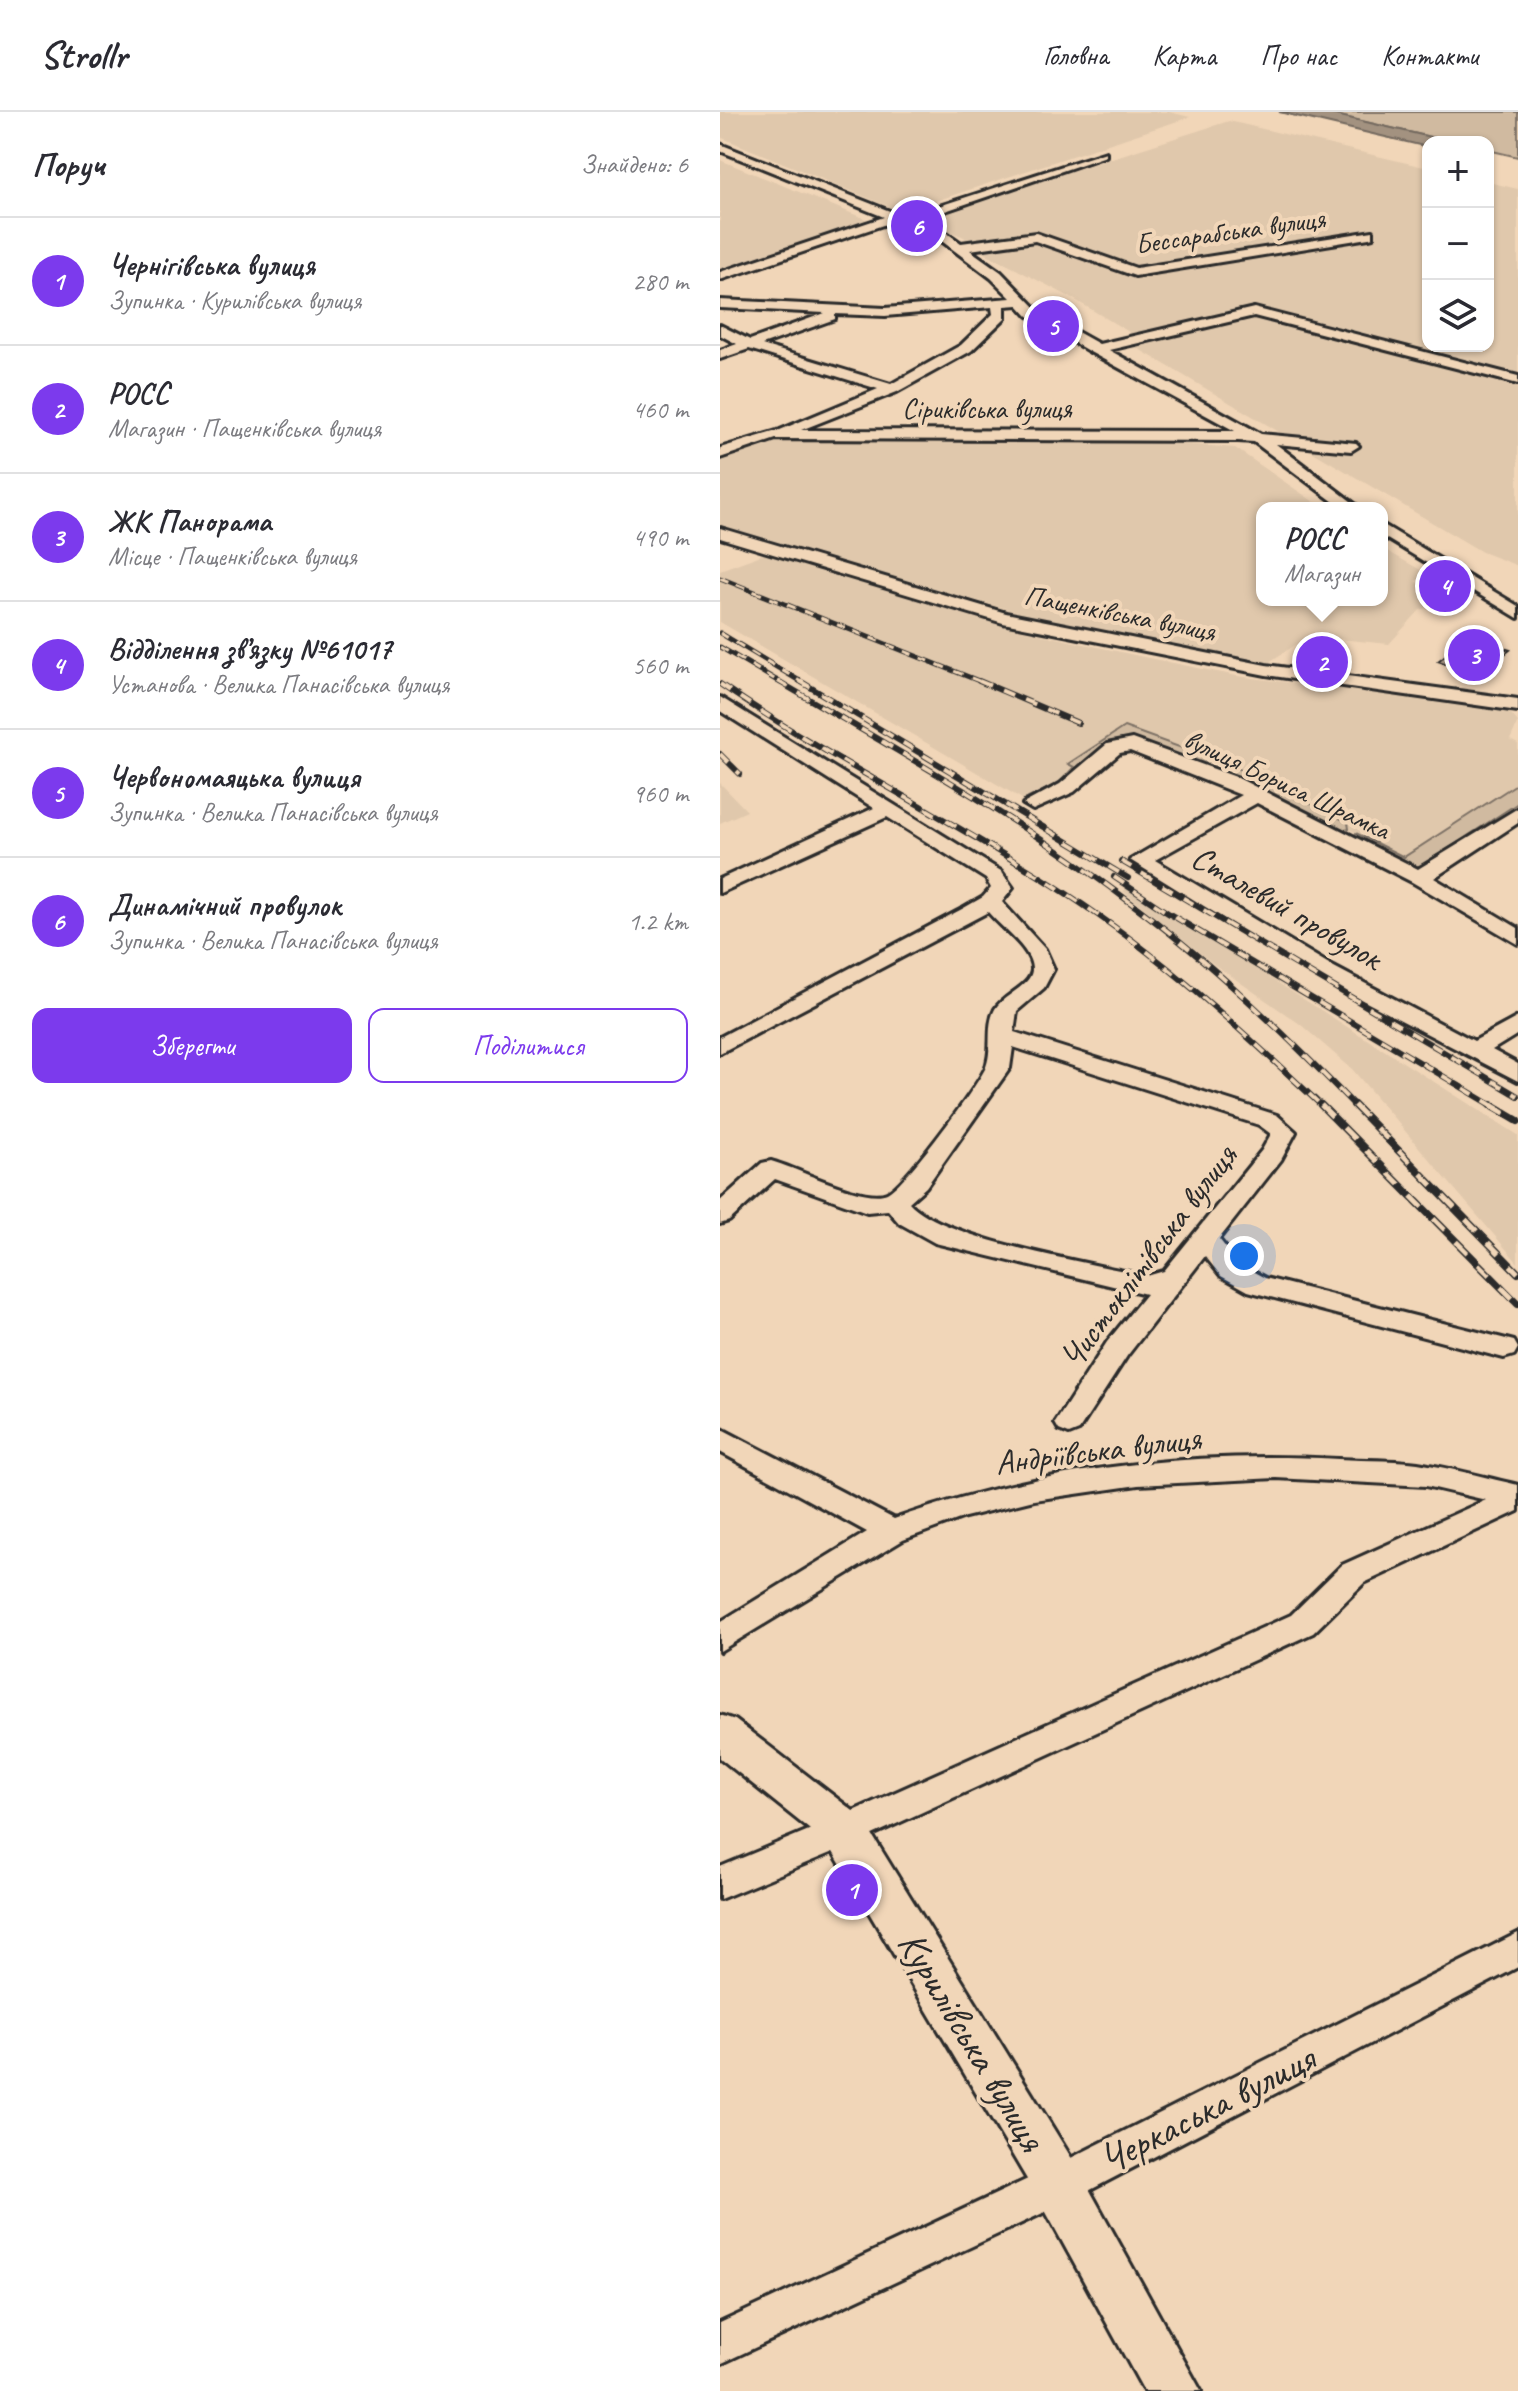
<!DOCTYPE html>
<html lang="uk">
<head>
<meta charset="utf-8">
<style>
  body { margin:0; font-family:Caveat,sans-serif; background:#f2f2f3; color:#2b2b33 }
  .controls { position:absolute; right:24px; top:24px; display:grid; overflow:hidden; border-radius:16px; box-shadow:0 2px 6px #0004 }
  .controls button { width:72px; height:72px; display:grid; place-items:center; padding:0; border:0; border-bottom:2px solid #e1e1e2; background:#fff; color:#2b2b33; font:40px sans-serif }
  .you { position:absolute; left:524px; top:1144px; width:28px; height:28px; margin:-20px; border:6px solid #fff; border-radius:50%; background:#1a73e8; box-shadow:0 0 0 12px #1a73e833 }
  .badge { display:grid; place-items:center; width:52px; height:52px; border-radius:50%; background:#7c3aed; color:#fff; font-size:26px; font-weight:700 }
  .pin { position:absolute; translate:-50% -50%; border:4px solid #fff; box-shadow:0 2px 8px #0006 }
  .popup { position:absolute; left:536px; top:390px; width:132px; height:104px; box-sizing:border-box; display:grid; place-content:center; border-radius:16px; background:#fff; filter:drop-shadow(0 2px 6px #0005); font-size:26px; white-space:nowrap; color:#7c7c81 }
  .popup b { font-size:30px; color:#2b2b33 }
  .popup::after { content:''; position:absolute; left:50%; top:100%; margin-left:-16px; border:16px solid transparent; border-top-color:#fff }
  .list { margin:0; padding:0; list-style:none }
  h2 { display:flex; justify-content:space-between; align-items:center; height:104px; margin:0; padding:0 32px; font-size:34px }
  h2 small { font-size:26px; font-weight:400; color:#7c7c81 }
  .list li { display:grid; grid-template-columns:52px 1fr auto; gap:24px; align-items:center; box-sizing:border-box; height:128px; padding:0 32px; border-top:2px solid #e1e1e2 }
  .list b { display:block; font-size:30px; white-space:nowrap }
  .list p { margin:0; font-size:26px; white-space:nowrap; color:#7c7c81 }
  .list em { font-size:26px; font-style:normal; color:#7c7c81 }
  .actions { display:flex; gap:16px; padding:24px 32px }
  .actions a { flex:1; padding:18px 0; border:2px solid #7c3aed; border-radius:16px; text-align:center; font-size:28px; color:#7c3aed }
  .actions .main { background:#7c3aed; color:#fff }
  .icon { flex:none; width:44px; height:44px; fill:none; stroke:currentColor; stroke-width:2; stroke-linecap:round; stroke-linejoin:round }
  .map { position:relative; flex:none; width:798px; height:2279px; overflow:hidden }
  header { display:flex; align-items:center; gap:48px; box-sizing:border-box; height:112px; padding:0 40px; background:#fff; border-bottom:2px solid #e1e1e2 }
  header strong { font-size:38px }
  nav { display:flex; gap:44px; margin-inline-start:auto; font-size:28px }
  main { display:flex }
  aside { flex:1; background:#fff }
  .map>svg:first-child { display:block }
  .built { fill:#e0c8ac }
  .green { fill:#d0baa0; stroke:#7e7266; stroke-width:2 }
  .water { fill:#a39280; stroke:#73695e; stroke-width:2 }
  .building { fill:#baa691; stroke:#2b2b2b; stroke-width:2 }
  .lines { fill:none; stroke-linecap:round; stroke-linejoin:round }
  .minor-casing { stroke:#2b2b2b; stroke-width:6 }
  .major-casing { stroke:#2b2b2b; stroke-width:6 }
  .minor { fill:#f1d6b8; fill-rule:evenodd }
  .major { fill:#f1d6b8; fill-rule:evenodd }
  .rail-far2-casing { stroke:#2b2b2b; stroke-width:5 }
  .rail-far1-casing { stroke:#2b2b2b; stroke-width:6 }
  .rail-casing { stroke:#2b2b2b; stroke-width:8 }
  .rail-far2 { stroke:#f1d6b8; stroke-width:3; stroke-dasharray:9; stroke-linecap:butt }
  .rail-far1 { stroke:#f1d6b8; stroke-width:4; stroke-dasharray:12; stroke-linecap:butt }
  .rail { stroke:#f1d6b8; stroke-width:5; stroke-dasharray:16; stroke-linecap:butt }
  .labels { text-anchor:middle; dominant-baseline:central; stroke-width:8; stroke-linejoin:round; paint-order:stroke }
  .far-street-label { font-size:28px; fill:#2b2b2b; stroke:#f1d6b8 }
  .street-label { font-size:34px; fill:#2b2b2b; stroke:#f1d6b8 }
  .near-street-label { font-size:40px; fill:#2b2b2b; stroke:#f1d6b8 }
</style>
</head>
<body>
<header>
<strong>Strollr</strong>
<nav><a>Головна</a><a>Карта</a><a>Про нас</a><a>Контакти</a></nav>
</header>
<main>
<aside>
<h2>Поруч<small>Знайдено: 6</small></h2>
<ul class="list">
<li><span class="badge">1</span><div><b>Чернігівська вулиця</b><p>Зупинка · Курилівська вулиця</p></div><em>280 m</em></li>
<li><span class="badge">2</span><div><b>РОСС</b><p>Магазин · Пащенківська вулиця</p></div><em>460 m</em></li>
<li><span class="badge">3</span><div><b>ЖК Панорама</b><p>Місце · Пащенківська вулиця</p></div><em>490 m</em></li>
<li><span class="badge">4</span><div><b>Відділення зв’язку №61017</b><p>Установа · Велика Панасівська вулиця</p></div><em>560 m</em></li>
<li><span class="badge">5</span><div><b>Червономаяцька вулиця</b><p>Зупинка · Велика Панасівська вулиця</p></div><em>960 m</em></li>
<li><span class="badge">6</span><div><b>Динамічний провулок</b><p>Зупинка · Велика Панасівська вулиця</p></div><em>1.2 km</em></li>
</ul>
<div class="actions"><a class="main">Зберегти</a><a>Поділитися</a></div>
</aside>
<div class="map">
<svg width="798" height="2279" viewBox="0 0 798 2279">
  <rect width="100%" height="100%" fill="#f1d6b8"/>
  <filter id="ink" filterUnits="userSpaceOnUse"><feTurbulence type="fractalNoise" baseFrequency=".0125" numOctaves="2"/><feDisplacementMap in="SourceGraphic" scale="16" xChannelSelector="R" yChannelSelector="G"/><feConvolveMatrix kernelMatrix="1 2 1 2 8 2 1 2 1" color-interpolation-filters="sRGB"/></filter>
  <g filter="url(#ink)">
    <path class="built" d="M0,0h449l21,5 -288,95 -182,-75z
      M509,9l199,47v178h60v-164l30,7v188l-263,-71 -121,29 -62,-37 -97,-50 -11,-11 -44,-18z
      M0,48l153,62 -153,51z
      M536,204l262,68v182l-36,-14 -350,-207z
      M231,324l148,1 136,11 88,60h-61v92h120v-52l49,28 -16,5 28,22 -23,7 -31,34 -80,-8 -43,28 -190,-35 -356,-102v-66l43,-19z
      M44,442l256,76 119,26 98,20 270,33 11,13 -8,18 8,4v39l-114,74 -55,-28 -1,-8 -142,-67 -5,1 -77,-28 -55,37 6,3 -16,16 -35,17 -304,-178v-52z
      M0,671l27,28 -27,12z
      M408,776l390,247v128l-166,-194 -52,-45 -85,-59 -92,-74z"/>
    <path class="green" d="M602,0h196v45l-30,-7v-8h-36z
      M404,615l77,28 5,-2 142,69 1,7 -11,3 -207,-89 -67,44 -35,16 -5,-3 35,-17 15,-16 -6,-3z
      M798,671v20l-98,64h-14l-54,-27 4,-7 48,24z"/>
    <path class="water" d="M559,0h44l129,30h-24v5z"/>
    <path class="building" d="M748,525l42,13 -31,24 -41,-13z"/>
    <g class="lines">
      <g class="minor-casing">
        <path id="minor" d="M0,32l185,73 201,-65v4l-190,65 31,12 14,10 75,-10 100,35 237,-37v6l-4,1 -234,38 -100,-35 -65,9 31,22 37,38 61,34 155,-36 264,68v8l-264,-68 -145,34 152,84 95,9 3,3 -8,5 -75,-7 84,64h-18l-88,-66 -16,-1 -462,-2 -56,19v-10l60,-18 98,-41 -129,-40 -29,10v-9l17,-6 -17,-9v-10l30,15 75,-27 -105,-5v-8l165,8 126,-10 -20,-20 -52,-39 -44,-18 -175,59v-8l164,-55 -164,-66zM298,193l10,11 62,36 145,79 -434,-1 96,-38 74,-41 34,-33v-12zM272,195l1,7 -32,31 -70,39 -129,-39 73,-26v-5l50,2z
          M662,412l136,82v12l-136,-82z
          M0,416l286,85 260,52 252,34v12l-252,-36 -263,-52 -283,-85z
          M0,585l281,174 12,17 -11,14 43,47 9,20 -10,19 -27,23 -3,21 263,83 19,17 -15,28 -62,79 20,25 26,14 249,63 4,7 -4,7 -10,3 -256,-67 -27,-15 -16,-20 -78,100 -48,74 -10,4 -10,-4 -4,-7 52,-81 39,-48 -211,-51 -36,-20 -11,-13 -21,2 -92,-33 -46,42 -9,3v-23l42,-38 9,-2c26,7 94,42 116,32 18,-8 88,-104 98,-124 9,-19 0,-42 10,-60 8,-14 36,-23 37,-39 1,-21 -32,-43 -44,-58l-268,141v-16l242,-128 21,-12 8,-9 -5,-9 -99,-62 -167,76v-14l154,-71 -154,-97zM293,935l246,78 12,9 -9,16 -98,121 -17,5c-55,-13 -204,-36 -238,-74l17,-15 84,-119z
          M412,627l104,38 182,92 100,-61v15l-84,55 84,50v16l-106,-62 -155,-79 -102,57 179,107 140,74 44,-24v17l-26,16 26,14v17l-200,-104 -188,-117 111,-65 -111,-44 -10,2 -46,39 -41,18 -10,-6 37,-20 47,-40z
          M0,1316l174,91c143,-51 293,-68 444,-60 29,2 61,0 91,6 30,5 59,13 89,20v26l-154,72 -51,50 -456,209 -137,57v-32l113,-47 458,-205 51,-50 144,-65 -60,-14 -150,-8 -138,7 -104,15 -69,17 -62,23 -183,111v-29l147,-90 -147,-80z
          M798,1821v34l-445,232 -353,165v-41l325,-152z"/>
      </g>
      <g class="major-casing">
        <path id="major" d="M0,1603l15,5 126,97 216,350 124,224h-57l-103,-188 -212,-358 -109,-87z"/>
      </g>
      <use href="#minor" class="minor"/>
      <use href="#major" class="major"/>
      <g class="rail-far2-casing">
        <path id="rail-far2" d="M0,466l264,105
          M0,521l83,50
          M0,535l61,36"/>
      </g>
      <g class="rail-far1-casing">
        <path id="rail-far1" d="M58,569c118,69 239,136 349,219 83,61 157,133 229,207
          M80,569l328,197
          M259,569l99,42
          M0,572c112,77 234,136 347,210 93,61 176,137 256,213
          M0,642l20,20
          M401,749l397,235
          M394,765l54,36 327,194"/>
      </g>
      <g class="rail-casing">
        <path id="rail" d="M601,993l197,199
          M634,993l164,168
          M771,993l27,16"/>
      </g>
      <use href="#rail-far2" class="rail-far2"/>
      <use href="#rail-far1" class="rail-far1"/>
      <use href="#rail" class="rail"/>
    </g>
  </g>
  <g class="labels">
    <g class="far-street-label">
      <text transform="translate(510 119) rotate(-8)">Бессарабська вулиця</text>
      <text x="267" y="296">Сіриківська вулиця</text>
      <text transform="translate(400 501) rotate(11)">Пащенківська вулиця</text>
      <text transform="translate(567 672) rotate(25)">вулиця Бориса Шрамка</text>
    </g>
    <g class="street-label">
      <text transform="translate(567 795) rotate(30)">Сталевий провулок</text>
      <text transform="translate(428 1144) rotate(-53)">Чистоклітівська вулиця</text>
      <text transform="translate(378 1338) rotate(-7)">Андріївська вулиця</text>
    </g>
    <g class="near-street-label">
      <text transform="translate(252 1929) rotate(59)">Курилівська вулиця</text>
      <text transform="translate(487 1997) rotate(-27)">Черкаська вулиця</text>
    </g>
  </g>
</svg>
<div class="controls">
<button>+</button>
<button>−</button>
<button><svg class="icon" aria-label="layers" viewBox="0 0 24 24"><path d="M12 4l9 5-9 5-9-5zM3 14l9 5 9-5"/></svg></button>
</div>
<div class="you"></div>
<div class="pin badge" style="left:132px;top:1778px">1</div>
<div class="pin badge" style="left:602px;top:550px">2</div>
<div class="popup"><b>РОСС</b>Магазин</div>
<div class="pin badge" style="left:754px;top:543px">3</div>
<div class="pin badge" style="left:725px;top:474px">4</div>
<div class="pin badge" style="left:333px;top:214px">5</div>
<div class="pin badge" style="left:197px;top:114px">6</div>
</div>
</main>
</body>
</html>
